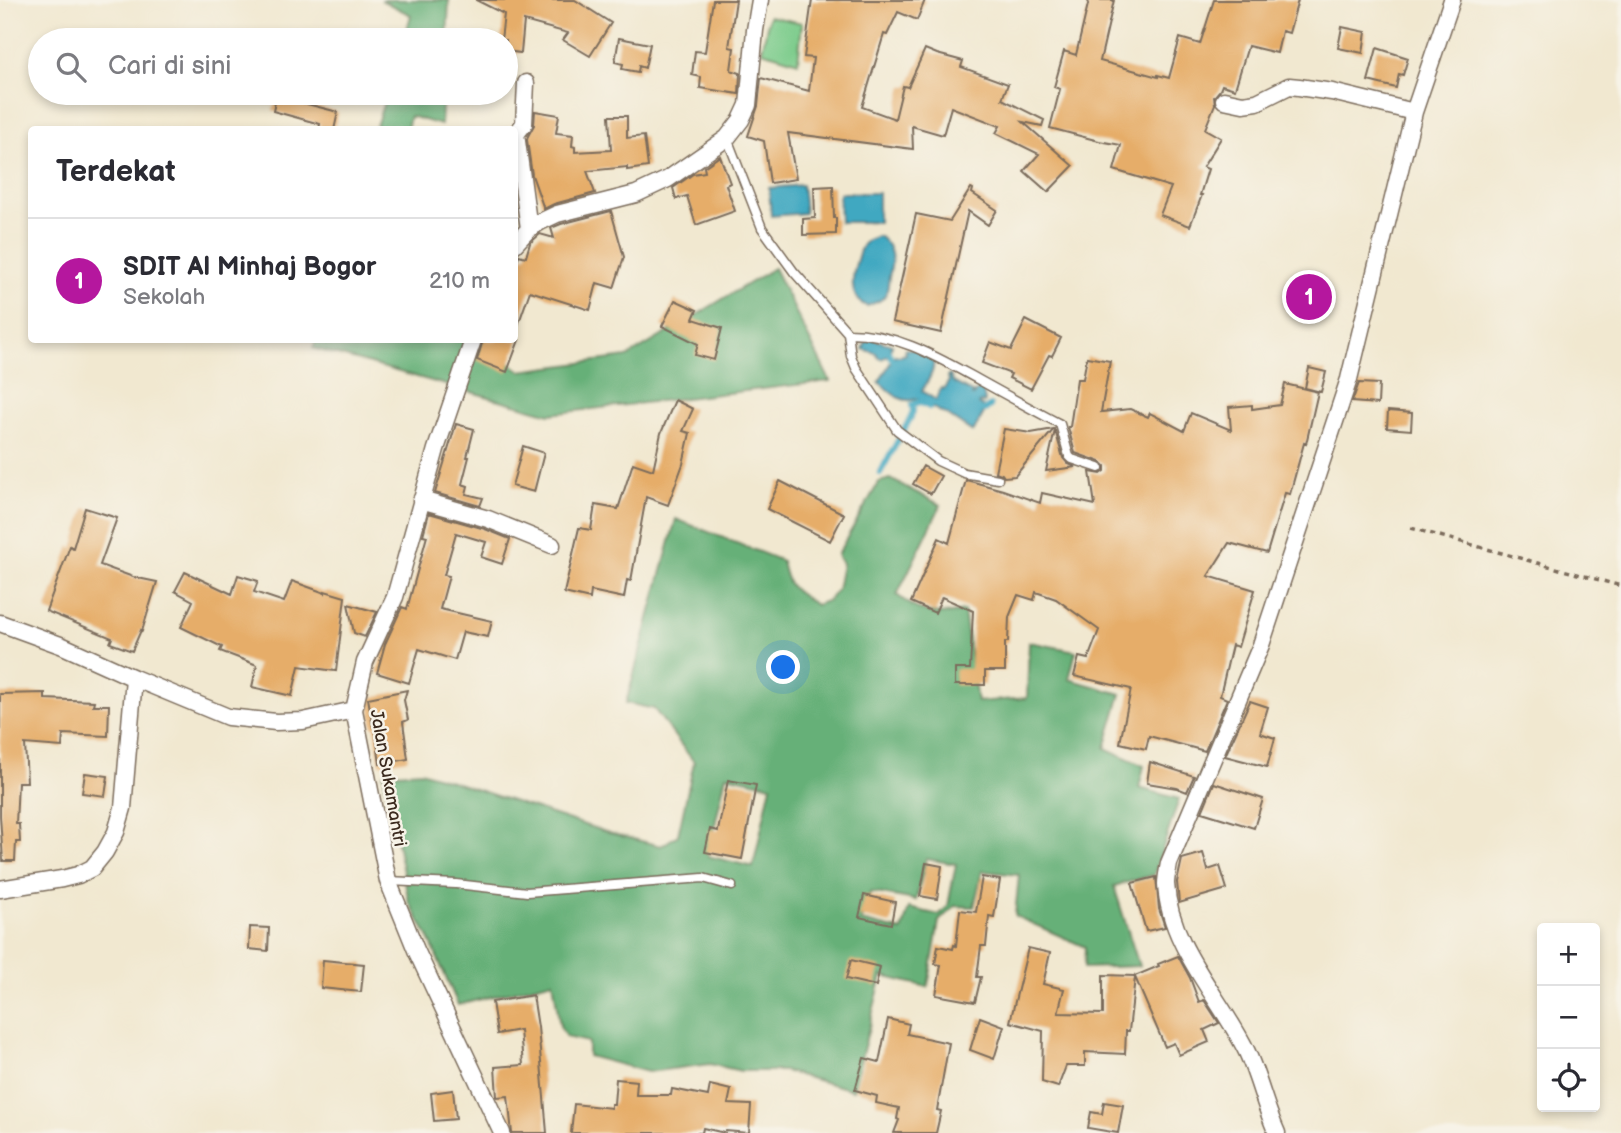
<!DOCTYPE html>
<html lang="id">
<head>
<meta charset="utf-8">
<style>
  body { margin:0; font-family:"Balsamiq Sans",sans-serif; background:#f7f7f7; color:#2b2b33 }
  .controls { position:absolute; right:21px; bottom:21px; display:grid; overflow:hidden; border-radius:7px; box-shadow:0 4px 10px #0003 }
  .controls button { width:63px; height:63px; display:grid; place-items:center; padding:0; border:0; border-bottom:2px solid #e1e1e2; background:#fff; color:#2b2b33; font:35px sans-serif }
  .you { position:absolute; left:784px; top:668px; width:24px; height:24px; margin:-18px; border:5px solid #fff; border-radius:50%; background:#1a73e8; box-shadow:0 0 0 10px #1a73e833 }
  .badge { display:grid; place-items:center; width:46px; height:46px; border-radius:50%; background:#b5179e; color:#fff; font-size:23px; font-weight:700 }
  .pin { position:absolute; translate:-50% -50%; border:4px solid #fff; box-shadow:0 2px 7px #0006 }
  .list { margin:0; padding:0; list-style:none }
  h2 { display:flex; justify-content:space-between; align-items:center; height:91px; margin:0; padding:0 28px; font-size:30px }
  h2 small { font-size:23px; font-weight:400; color:#7c7c81 }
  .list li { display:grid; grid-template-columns:46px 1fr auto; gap:21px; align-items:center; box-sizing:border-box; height:126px; padding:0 28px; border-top:2px solid #e1e1e2 }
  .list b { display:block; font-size:26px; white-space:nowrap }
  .list p { margin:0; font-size:23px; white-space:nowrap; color:#7c7c81 }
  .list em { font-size:23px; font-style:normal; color:#7c7c81 }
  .icon { flex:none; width:38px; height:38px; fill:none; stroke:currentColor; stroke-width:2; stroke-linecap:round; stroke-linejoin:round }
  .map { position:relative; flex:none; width:1621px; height:1133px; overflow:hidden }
  .search { position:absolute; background:#fff; box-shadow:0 4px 10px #0003; left:28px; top:28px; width:490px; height:77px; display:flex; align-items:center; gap:18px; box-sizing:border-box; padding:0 24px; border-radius:38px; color:#7c7c81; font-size:26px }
  .panel { position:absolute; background:#fff; box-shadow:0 4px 10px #0003; left:28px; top:126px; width:490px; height:217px; border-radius:7px }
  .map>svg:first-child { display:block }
  .green { fill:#7dcc8c; stroke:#5c7b55; stroke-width:2 }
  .forest { fill:#66b078; stroke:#506d4b; stroke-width:2; fill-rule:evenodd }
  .water { fill:#41a8c1; stroke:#3e6970; stroke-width:2 }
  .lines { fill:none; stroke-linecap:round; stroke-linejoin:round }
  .stream { stroke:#41a8c1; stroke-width:6 }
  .building { fill:#e6ad69 }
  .lane-casing { stroke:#7b6c5c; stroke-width:11 }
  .street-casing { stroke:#7b6c5c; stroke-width:19 }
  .path { stroke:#7b6c5c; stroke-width:3.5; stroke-dasharray:5 5; stroke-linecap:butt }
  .lane { stroke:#fff; stroke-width:8 }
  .street { stroke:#fff; stroke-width:16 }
  .labels { text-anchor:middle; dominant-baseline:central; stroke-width:5; stroke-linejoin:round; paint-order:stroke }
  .street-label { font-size:18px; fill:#3b2a1e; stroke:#f7f3e8 }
</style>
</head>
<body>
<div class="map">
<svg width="1621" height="1133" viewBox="0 0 1621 1133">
  <rect width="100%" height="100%" fill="#f7f3e8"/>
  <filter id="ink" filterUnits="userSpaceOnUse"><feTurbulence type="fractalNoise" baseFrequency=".0143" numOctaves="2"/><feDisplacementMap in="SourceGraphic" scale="14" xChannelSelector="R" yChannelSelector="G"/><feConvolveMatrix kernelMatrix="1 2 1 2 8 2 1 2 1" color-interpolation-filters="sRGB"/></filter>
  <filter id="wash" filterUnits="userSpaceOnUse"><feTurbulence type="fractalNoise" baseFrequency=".00686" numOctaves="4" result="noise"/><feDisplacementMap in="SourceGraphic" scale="28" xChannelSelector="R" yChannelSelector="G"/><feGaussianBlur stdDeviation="1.57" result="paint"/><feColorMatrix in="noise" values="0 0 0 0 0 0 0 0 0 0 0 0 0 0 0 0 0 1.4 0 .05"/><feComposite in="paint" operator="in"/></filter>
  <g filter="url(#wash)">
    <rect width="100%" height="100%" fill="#f1e8d0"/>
    <path class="green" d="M769,16l33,7 -4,39 -36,-11z"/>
    <path class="forest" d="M381,0h68l-2,40h-43l7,-25z
      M387,93h56l-2,32 -31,-9 -3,13h-32z
      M774,268l56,113 -280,33 -237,-66 3,-8h169l35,31 107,-14z
      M890,479l51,26 -44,90c25,20 36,22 67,16l13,91 50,-4 2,-56 47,9 -7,28 52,15 -16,54 39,18 -5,22 40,11 -25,76 -40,11 25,80 -55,2 1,-21 -70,-31 4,-41 -37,-4 -8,36 -19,-1 -16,15 -11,66 -46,-11 -29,114 -69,-19h-43l-31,-7 -62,8 -60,-16v-14l-22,-5 -6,-11 -7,-45 -95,24 -30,-69 -19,-34 -26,-128 38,-3 188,62 52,13 17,-11 16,-73 -40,-53 -28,-6 50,-184 106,42c5,27 10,29 34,44l13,-5 8,-10 5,-26 -5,-9 42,-73zM726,775l45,10 -18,82 -45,-11zM926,859l30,5 -8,42 -9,9 -30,-7 -7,23 -41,-10 9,-29 46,8z"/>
    <path class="water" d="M802,185l3,28 -34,3 -2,-28z
      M878,193v29h-38l-1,-29z
      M879,236c15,11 14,24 10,41 -1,5 -1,12 -3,17 -3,7 -12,9 -19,12 -19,-8 -15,-29 -10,-46 2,-7 4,-16 11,-20 2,-2 7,-3 11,-4z
      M868,337l24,8 -4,10 -6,4 -3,-1 -3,-5 -13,-4z
      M905,349h7l20,7c5,13 -4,24 -10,35l14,9 5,-12 3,1 5,-8 -1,-5 2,-1 3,7 20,11 -1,3h2l1,-4 8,-5 4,2 -4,2 2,10 -1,2 -3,-1 -2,2 7,5 -1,2 -12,21 -26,-17 -30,-16c-17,5 -26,-7 -38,-17l16,-27 5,1 6,-2z"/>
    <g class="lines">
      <path class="stream" d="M889,352l4,8
        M985,410l5,-4
        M880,473l31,-56 2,-6 -1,-6c7,-4 11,-2 17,2"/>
    </g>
    <g id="blocks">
      <path class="building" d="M476,0h99l36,23 -21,33 -27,-16 5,-7 -44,-12 -3,32 -15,-2v-11h-5l3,-26z
        M713,0h23l-7,47 5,1 -3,22 9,3 -1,21 -39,-6 1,-11 -9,-2 3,-24 10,1z
        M812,0h113l-8,20 -19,-8 -11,23 -3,-1 -22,73 33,12 8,-33 5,1 17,-38 12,5 26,7 -2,6 47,17 -6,15 42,21 -2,6 -19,-4 50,44 -25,26 -24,-21 15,-17 -43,-21 4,-7 -49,-19 -8,28 -31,-9 1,23 -125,-16 8,46 -26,4 -6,-42 -16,-5 10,-30 3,-28 48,13 4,-33 -9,-1z
        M1089,0h25l-14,61 58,16v-2l11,3 11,-40 20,6 14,-44h84l-9,33 -7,-2 -5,22 -29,-7 -13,43 -13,-4 -2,5 -6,7 1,7 -10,25 16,9 -18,29 5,2 -8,26h2l-12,31 -30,-11 11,-28 -57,-17 7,-25 -22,-4 -49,-13 10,-39 -6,-2 10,-36 12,4z
        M1342,27l24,5 -3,21 -25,-5z
        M619,38l31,6 -5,24 -6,-2 -1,6 -16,-3 1,-5 -8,-2z
        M1377,48l31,10 -5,17 -4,-1 -3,14 -28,-7z
        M276,98l8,2v-2l54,14 -4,18h-15l1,-6 -47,-13z
        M535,111l24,4 -3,18 17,2 -1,11 3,1v5l36,-2 -2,-34h18v22l17,-2 4,31 -21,3v-3l-40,4 8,22 -41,11 -10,5 -12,-34 -5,-35 1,-4 6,-11z
        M720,156l10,27 -4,2 9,26 -39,14 -9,-29 -11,3 -3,-11 20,-14 12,-2 -1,-5z
        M833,186l1,32h2v16l-33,1v-16l12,-1 -1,-31z
        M971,188l2,1 -1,4 25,17 -9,15 -20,-14 -27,122 -49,-11 24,-108 34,7z
        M611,211l13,46 -10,31 -17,-5 -7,27 -60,-19 -13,37h-3v-59l5,-14 7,2 4,-14 10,-9 14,4 -3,-10 10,-4z
        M675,300l22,10 -4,9 29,9 -8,32 -19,-5 3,-11 -36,-18z
        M1026,320l35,18 -9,18 -3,-1 -18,34 -22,-11 2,-4 -29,-11 8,-21 21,8z
        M483,340h36l-12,32 -30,-12z
        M1087,357l23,4 -9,51 29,-3 18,8 2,-4 34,18 7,-18 40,17 -2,-23 23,-2v4l28,-4 5,-21 33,8 -12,52 -2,-1 -14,51 -5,-1 -18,60 -38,-10 -21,33 47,14 -17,57 -6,-2 -12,51 7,3 -22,52 -56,-15 -3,13 -26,-6 11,-54 -57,-13 5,-19 9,2 11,-29 -43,-31 -20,-7 -2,8 -16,-5 -9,22 -1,25h-3v29h-20v14h-30v-16h15l3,-58 -31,-14 -7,16 -24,-11 28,-64 10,5 17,-63 37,10 37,13 2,-10 53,12 -5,-33 11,2 4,-3v-5l-4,-4 -26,-9 -7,-26h2l7,-48h6z
        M1309,368l17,4 -5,20 -16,-4z
        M1359,383l20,1 -1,20 -26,-2z
        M675,400l18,9 -10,22 7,2 -7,31 -15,41 -22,-8 -15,84 -4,-1 -3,18 -33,-7 -1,8 -26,-6 15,-65 12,2 4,-25 23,4 15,-46 20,7 8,-37z
        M1388,411l24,2 -1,17 -24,-2z
        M456,424l18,5 -7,28h2l-7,27 6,2 -2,8 17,4 -3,8 -45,-13z
        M1004,429l27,4 23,-4 -39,47 -11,1 -2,-3 -7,-2z
        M1055,430l8,28 5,6 8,3 -30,4z
        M523,446l21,7 -10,39 -22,-6z
        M923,466l18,10 -10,18 -18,-10z
        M780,481l64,33 -14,27 -63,-32z
        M85,508l32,10 -17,47 33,12 24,5 -15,49 -1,-1 -9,21 -22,-8 2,-5 -66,-27 24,-65 3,2z
        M429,513l56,16 25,10 -8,25 -21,-7 5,-15 -30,-9 -12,42 5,1 -9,33 52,12 -4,16 -25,-5 -8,28 -36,-11 -10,34 -32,-10 8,-29 17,-37 5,2 20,-73 -4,-1z
        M185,572l47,22 6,-19 20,6 -4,11 30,10 8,-21 33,12v-2l20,6 -9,74 -37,-5 -7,30 -40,-9 5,-22 -37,-14 2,-4 -41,-20 12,-26 -18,-10z
        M348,604l29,8 -12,25 -11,-4z
        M407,690l-3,10 4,20 -5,2 5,37 -28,5 -5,-37h-2l-5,-29z
        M45,693v6l49,2 -1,4h16l-1,31 -45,-2 -1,13 -37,-3 2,38h-9l-2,42h3l1,18h-4l-1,19h-12l-3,-45v-122z
        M1250,701l18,6 -8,26 15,5 -8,29 -42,-11z
        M1150,762l44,14 -7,16 -10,-4 -30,-5z
        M85,773l23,3 -3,20 -23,-3z
        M728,780l28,5 -14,74 -37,-7 5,-23 8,2z
        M1214,783l49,16 -9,29 -52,-16z
        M1203,853l5,17 12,-4 7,23 -48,14 -2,-21 5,-23z
        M926,863l16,3 -5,33 -17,-3z
        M982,877l18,3 -6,37 -5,-1 -3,30h-5l-4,31h4l-6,25 -39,-7 5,-30 -6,-1 3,-18 15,3 1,-4 2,1 4,-36 16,2z
        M1156,877l3,32 6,18 -19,4 -14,-48z
        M864,895l31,7 -4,22 -32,-7z
        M250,927l19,1 -1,23 -19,-2z
        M1028,948l22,5 -7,31 21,5 -6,24 45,1v-39l32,1 24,-10 -1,-2 20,-8 12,22 9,24 5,-2 15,23 -15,7 5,12 -30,13 -5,-12 -9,4 -30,-70 -6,54h-3l-1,23 -40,-2v14h-19l-8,21 -16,-5 1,-51 -33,-9z
        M323,960l41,4 -3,28 -40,-4z
        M851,960l29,7 -4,19 -30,-7z
        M533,995l5,32 9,106h-35l-4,-37 -11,1 -2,-30 28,-2 -3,-35 -23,4 -5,-32z
        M980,1017l24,9 -10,33 -24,-9z
        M888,1019l21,5 -2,10 42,9 -12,67 4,1 -5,22h-42l5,-13 -2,-1 2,-11 -23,-5 1,-7 -22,-6 9,-32 15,4z
        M616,1079l21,2 -1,14h35l1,-6 36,7 2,-11 21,5 -3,14 23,1 -2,28 -23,-2 -1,2 -22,-5 -1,5h-131l3,-29 37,4v-4h3z
        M453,1090l3,29 -22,2 -3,-28z
        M1104,1102l19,3 -5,28 -30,-5 3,-16 11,2z"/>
    </g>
  </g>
  <g filter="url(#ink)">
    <use href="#blocks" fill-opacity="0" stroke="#7b6c5c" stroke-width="2"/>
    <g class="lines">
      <g class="lane-casing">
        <path id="lane" d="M727,138l35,90 32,44 54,61c49,0 89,24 131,47 27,15 54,30 81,44l9,32 3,3 27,9
          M848,333l3,23 5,12 41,62 41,31 26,12 34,6
          M388,881l68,3 71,8 176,-14 29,8"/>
      </g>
      <g class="street-casing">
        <path id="street" d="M526,83l-2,41 -8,10 13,95
          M1224,100l19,4 14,-2 32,-16 10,1 33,5 82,20
          M514,245l15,-16 11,-7 17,-8 79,-20 32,-15 59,-41 14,-18 7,-15 7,-75 5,-30
          M473,340l-37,109 -41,148 -30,65 -11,48 34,171 28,69 86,183
          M421,500l67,19 64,26
          M0,623l63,23 71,32 94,39 48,5 27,-1 51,-11
          M0,889l62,-10 16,-4 14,-7 13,-16 11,-20 7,-24 11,-130
          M1277,1133c-12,-26 -18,-55 -30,-81 -26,-54 -78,-106 -81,-168 0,-7 2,-14 3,-21l92,-218 88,-266 65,-267 38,-112"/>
      </g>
      <path class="path" d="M1411,528l210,58"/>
      <use href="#lane" class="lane"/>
      <use href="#street" class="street"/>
    </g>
  </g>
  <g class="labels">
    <g class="street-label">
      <text transform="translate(388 778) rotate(80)">Jalan Sukamantri</text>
    </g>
  </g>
</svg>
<div class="controls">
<button>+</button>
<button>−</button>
<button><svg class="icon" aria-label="locate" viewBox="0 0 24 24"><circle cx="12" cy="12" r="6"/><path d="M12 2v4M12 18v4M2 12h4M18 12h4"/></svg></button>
</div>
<div class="you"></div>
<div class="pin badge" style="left:1309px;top:297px">1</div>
<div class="search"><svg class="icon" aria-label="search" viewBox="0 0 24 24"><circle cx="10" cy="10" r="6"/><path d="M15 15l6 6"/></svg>Cari di sini</div>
<section class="panel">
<h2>Terdekat<small></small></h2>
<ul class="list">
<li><span class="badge">1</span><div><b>SDIT Al Minhaj Bogor</b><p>Sekolah</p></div><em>210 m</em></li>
</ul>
</section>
</div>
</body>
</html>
